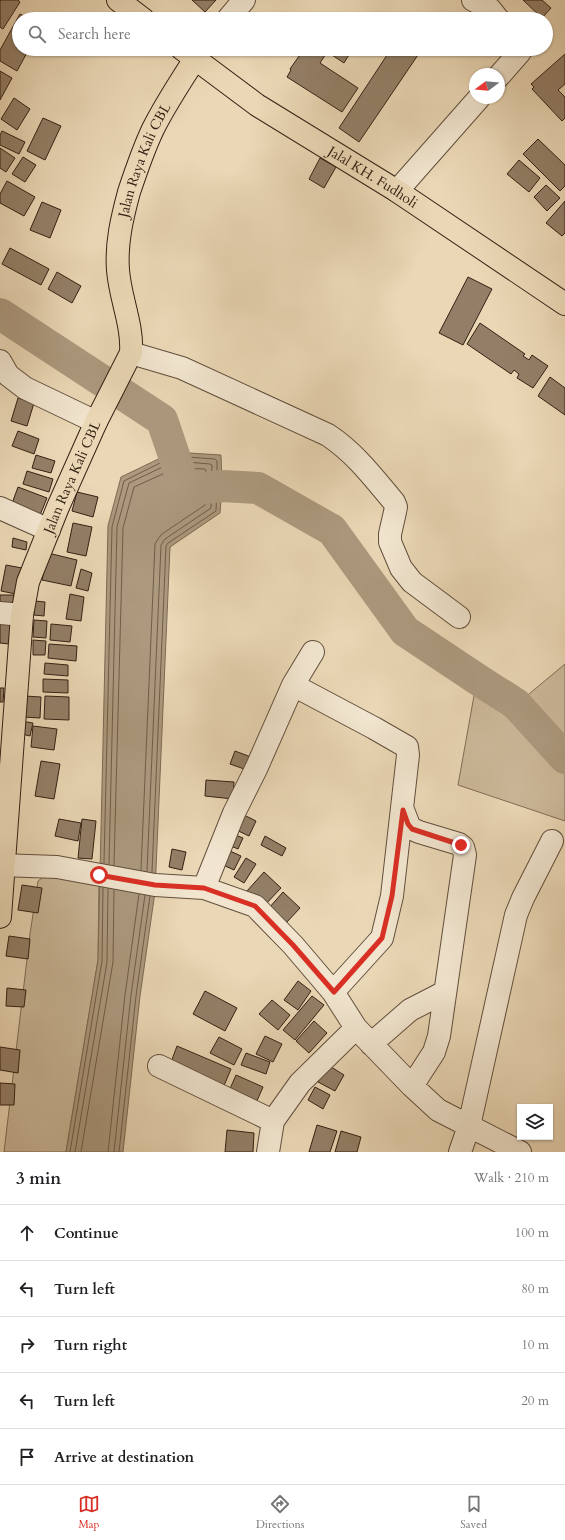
<!DOCTYPE html>
<html lang="en">
<head>
<meta charset="utf-8">
<style>
  body { margin:0; font-family:Cardo,serif; background:#f2f2f2; color:#202124 }
  .controls { position:absolute; right:12px; bottom:12px; display:grid; overflow:hidden; border-radius:0px; box-shadow:0 1px 3px #0004 }
  .controls button { width:36px; height:36px; display:grid; place-items:center; padding:0; border:0; border-bottom:1px solid #e0e0e0; background:#fff; color:#202124; font:20px sans-serif }
  .compass { position:absolute; left:469px; top:68px; width:36px; height:36px; border-radius:50%; background:#fff; box-shadow:0 1px 3px #0004; rotate:254deg }
  .stop { position:absolute; width:12px; height:12px; margin:-9px; border:3px solid #d93025; border-radius:50%; background:#fff }
  .stop.end { background:#d93025; border-color:#fff; box-shadow:0 1px 4px #0008 }
  .list { margin:0; padding:0; list-style:none }
  h2 { display:flex; justify-content:space-between; align-items:center; height:52px; margin:0; padding:0 16px; font-size:17px }
  h2 small { font-size:13px; font-weight:400; color:#757577 }
  .list li { display:grid; grid-template-columns:26px 1fr auto; gap:12px; align-items:center; box-sizing:border-box; height:56px; padding:0 16px; border-top:1px solid #e0e0e0 }
  .list b { display:block; font-size:15px; white-space:nowrap }
  .list em { font-size:13px; font-style:normal; color:#757577 }
  .icon { flex:none; width:22px; height:22px; fill:none; stroke:currentColor; stroke-width:2; stroke-linecap:round; stroke-linejoin:round }
  .map { position:relative; flex:none; width:565px; height:1152px; overflow:hidden }
  .search { position:absolute; background:#fff; box-shadow:0 1px 3px #0004; left:12px; right:12px; top:12px; height:44px; display:flex; align-items:center; gap:10px; box-sizing:border-box; padding:0 14px; border-radius:22px; color:#757577; font-size:15px }
  .sheet { height:332px; background:#fff }
  nav { display:flex; justify-content:space-around; align-items:center; box-sizing:border-box; height:56px; border-top:1px solid #e0e0e0; background:#fff; font-size:11px; color:#757577 }
  nav a { display:grid; justify-items:center; gap:2px }
  nav .on { color:#d93025 }
  .map>svg:first-child { display:block }
  .green { fill:#cbb899; stroke:#806c56 }
  .water { fill:#ac997e; stroke:#7c6953 }
  .lines { fill:none; stroke-linecap:round; stroke-linejoin:round }
  .shore { stroke:#705c48; stroke-width:1 }
  .river { stroke:#ac997e; stroke-width:32 }
  .building { fill:#937f67; stroke:#342013 }
  .minor-casing { stroke:#624e3c; stroke-width:24 }
  .major-casing { stroke:#342013; stroke-width:24 }
  .minor { stroke:#f1e5cf; stroke-width:22 }
  .major { stroke:#ead7b5; stroke-width:22 }
  .route { stroke:#d93025; stroke-width:5 }
  .labels { text-anchor:middle; dominant-baseline:central; stroke-width:3.5; stroke-linejoin:round; paint-order:stroke }
  .street-label { font-size:14px; fill:#342013; stroke:#f1e5cf }
</style>
</head>
<body>
<div class="map">
<svg width="565" height="1152" viewBox="0 0 565 1152">
  <rect width="100%" height="100%" fill="#ead7b5"/>
  <filter id="stains"><feTurbulence type="fractalNoise" baseFrequency=".005" numOctaves="4"/><feColorMatrix values="0 0 0 0 .2 0 0 0 0 .09 0 0 0 0 .02 0 0 0 .5 -.17"/></filter>
  <radialGradient id="worn" r=".72"><stop offset=".6" stop-color="#630" stop-opacity="0"/><stop offset="1" stop-color="#630" stop-opacity=".3"/></radialGradient>
  <path class="green" d="M565,664v157l-107,-36 19,-106 40,25z
    M57,867l42,8 -1,85 -32,192h-62l26,-218 8,-53z"/>
  <path class="water" d="M173,452l48,3 1,31 -2,27 -50,34 -15,345 -15,104 -17,156h-57l32,-192 10,-434 13,-49z"/>
  <g class="lines">
    <path class="shore" d="M104,863l8,-336 12,-46 50,-25 41,3 2,2v25l-1,25 -48,32 -2,3 -14,326
      M109,864l8,-337 12,-44 46,-22 35,3 2,1 -1,43 -46,31 -4,6 -14,326
      M114,865l9,-337 11,-41 42,-19 29,1 1,2 -1,34 -43,29 -4,5 -3,5 -14,326
      M70,1152l32,-191 1,-73
      M75,1152l32,-190 1,-73
      M81,1152l32,-190 1,-72
      M108,1152l17,-157 14,-101
      M114,1152l17,-157 14,-100
      M119,1152l17,-156 14,-100"/>
    <path class="river" d="M0,314l162,106 17,50 1,21
      M178,493l2,-2 42,-5 36,2 74,42 73,101 72,48 39,25 49,54"/>
  </g>
  <path class="building" d="M0,0h18l2,2 -17,27 -3,-2z
    M192,0h24l-11,12z
    M523,0h19l9,8 -9,10z
    M20,14l9,5h-10v30h10l-12,22 -17,-10v-11z
    M304,49h25l-9,14 38,25 -16,24 -55,-35 4,-7 -1,-1z
    M332,49h12l6,4 -6,10 -15,-10z
    M391,49h31l-63,93 -20,-14z
    M565,54v30l-7,6 7,7v21l-3,3 -30,-32 2,-2 -3,-3z
    M0,71l12,7 -12,22z
    M14,98l16,11 -13,21 -16,-11z
    M43,118l18,8 -16,34 -18,-9z
    M2,131l23,11 -6,12 -19,-9v-10z
    M538,139l27,26v21l-5,5 -37,-37z
    M0,148l15,10 -9,14 -6,-4z
    M23,157l13,8 -11,17 -13,-8z
    M320,158l16,9 -12,21 -15,-9z
    M519,160l21,18 -11,14 -22,-18z
    M7,181l28,16 -11,19 -24,-13v-9z
    M546,185l14,13 -13,13 -13,-14z
    M565,201v32l-3,3 -16,-13z
    M42,202l19,8 -11,28 -20,-8z
    M10,248l39,21 -8,16 -39,-21z
    M57,272l24,14 -9,17 -24,-14z
    M468,277l24,12 -29,56 -24,-12z
    M480,323l45,31 -2,2 6,4 3,-5 16,11 -15,22 -16,-10 2,-4 -5,-4 -3,4 -44,-30z
    M550,377l15,11v27l-27,-19z
    M18,398l16,5 -7,23 -16,-5z
    M18,431l21,8 -5,15 -22,-8z
    M36,455l19,6 -4,12 -19,-5z
    M27,471l26,8 -4,13 -26,-8z
    M18,487l29,11 -9,22 -28,-11z
    M77,492l21,5 -5,20 -21,-6z
    M73,523l19,4 -6,29 -19,-4z
    M13,538l14,4 -1,8 -14,-3z
    M48,553l29,7 -6,26 -29,-6z
    M6,565l16,3 -6,26 -15,-3z
    M81,569l11,4 -4,18 -12,-3z
    M70,594l14,3 -3,24 -15,-2z
    M0,595h15l-1,16 -14,-1z
    M35,601l10,1 -1,14 -10,-1z
    M34,620l13,1 -1,17 -13,-1z
    M0,621l10,1 -1,22 -9,-1z
    M51,624l21,2 -2,16 -20,-2z
    M33,640l13,1 -1,14h-12z
    M49,644l28,2 -1,15 -28,-3z
    M45,663l23,2v11l-24,-2z
    M43,679l25,1v13l-25,-1z
    M0,688h4l-1,14h-3z
    M25,696l16,1 -1,21 -17,-1z
    M45,696l24,1v23l-25,-1z
    M21,721l12,2 -3,13 -12,-3z
    M33,726l24,3 -3,21 -23,-3z
    M235,751l16,6 -4,13 -17,-6z
    M41,761l19,3 -6,35 -19,-3z
    M206,780l28,2 -1,17 -28,-3z
    M238,812l18,9 -7,15 -19,-9z
    M59,819l22,4 -3,18 -23,-5z
    M82,819l14,2 -4,38 -14,-1z
    M228,832l15,6 -5,11 -14,-6z
    M265,836l21,12 -4,8 -21,-11z
    M172,849l14,3 -4,18 -13,-3z
    M230,851l11,5 -7,14 -11,-5z
    M246,858l10,6 -12,19 -10,-6z
    M264,872l17,16 -18,19 -16,-16z
    M22,885l20,3 -4,25 -20,-3z
    M283,892l17,16 -14,15 -17,-15z
    M9,936l21,3 -2,20 -22,-3z
    M298,981l13,10 -13,19 -14,-10z
    M7,988l19,2 -2,17 -18,-1z
    M205,991l32,17 -12,23 -32,-17z
    M312,996l12,9 -29,35 -12,-10z
    M272,1000l18,15 -12,15 -19,-16z
    M314,1021l13,12 -18,20 -13,-12z
    M265,1036l17,8 -9,18 -17,-8z
    M219,1037l23,12 -8,16 -24,-12z
    M177,1046l54,23 -8,19 -53,-23z
    M0,1047l20,3 -2,23 -18,-3z
    M246,1053l24,9 -4,12 -25,-9z
    M328,1065l16,10 -9,16 -17,-9z
    M236,1075l27,12 -7,16 -27,-12z
    M0,1083l15,1 -1,21h-14z
    M315,1087l15,8 -7,14 -15,-9z
    M317,1125l20,6 -7,21h-21z
    M227,1130l27,3 -1,19h-28z
    M341,1131l20,6 -4,15h-22z"/>
  <g class="lines">
    <g class="minor-casing">
      <path id="minor" d="M473,0l17,9 8,10
        M228,19l16,-19
        M499,76l21,-24v-3
        M397,191l82,-93
        M131,353l51,15 146,67c27,18 45,42 66,67l2,5 -1,5 -5,22v8l11,26 11,14 47,35
        M0,361l8,14 17,13 71,34
        M0,508l49,22
        M0,613l22,2
        M293,685l20,-33
        M403,810l7,18 9,4 40,12 4,3 2,8 -26,181 -5,16 -22,34
        M0,865l57,2 98,18 49,3 51,18 38,39 40,47 23,36 56,58 26,24 82,42
        M204,888l30,-75 22,-44 37,-84 81,43 33,19 1,8 -16,141 -10,42 -49,54
        M371,1044l39,-34 35,-18
        M159,1066l114,55
        M268,1152l5,-31 27,-38 56,-55
        M460,1152l9,-26 47,-211 7,-17 29,-57"/>
    </g>
    <g class="major-casing">
      <g id="major">
        <path d="M118,0l25,19"/>
        <path id="s1" d="M182,49l75,56 140,86 168,113"/>
        <path id="s2" d="M0,917l22,-302 6,-33 30,-75 38,-85 35,-69c2,-28 -11,-55 -13,-83 -2,-27 4,-52 11,-78 7,-21 14,-42 24,-63 12,-24 27,-47 42,-70"/>
      </g>
    </g>
    <use href="#minor" class="minor"/>
    <use href="#major" class="major"/>
  </g>
  <g class="lines">
    <path class="route" d="M99,875l56,10 49,3 51,18 38,39 41,47 48,-54 10,-42 11,-86 5,14 4,5 49,16"/>
  </g>
  <g class="labels">
    <g class="street-label">
      <text stroke="none"><textPath href="#s2" startOffset="786">Jalan Raya Kali CBL</textPath></text>
      <text stroke="none"><textPath href="#s1" startOffset="230">Jalal KH. Fudholi</textPath></text>
      <text stroke="none"><textPath href="#s2" startOffset="450">Jalan Raya Kali CBL</textPath></text>
    </g>
  </g>
  <rect width="100%" height="100%" filter="url(#stains)"/>
  <rect width="100%" height="100%" fill="url(#worn)"/>
</svg>
<div class="controls">
<button><svg class="icon" aria-label="layers" viewBox="0 0 24 24"><path d="M12 4l9 5-9 5-9-5zM3 14l9 5 9-5"/></svg></button>
</div>
<svg class="compass" viewBox="-18 -18 36 36"><path d="M0-13l5 13h-10z" fill="#e53935"/><path d="M0 13l5-13h-10z" fill="#757577"/></svg>
<div class="stop" style="left:99px;top:875px"></div>
<div class="stop end" style="left:461px;top:845px"></div>
<div class="search"><svg class="icon" aria-label="search" viewBox="0 0 24 24"><circle cx="10" cy="10" r="6"/><path d="M15 15l6 6"/></svg>Search here</div>
</div>
<section class="sheet">
<h2>3 min<small>Walk · 210 m</small></h2>
<ul class="list">
<li><svg class="icon" aria-label="ahead" viewBox="0 0 24 24"><path d="M12 20V5M6 11l6-6 6 6"/></svg><div><b>Continue</b></div><em>100 m</em></li>
<li><svg class="icon" aria-label="left" viewBox="0 0 24 24"><path d="M17 20v-9H6M10 6l-5 5 5 5"/></svg><div><b>Turn left</b></div><em>80 m</em></li>
<li><svg class="icon" aria-label="right" viewBox="0 0 24 24"><path d="M7 20v-9h11M14 6l5 5-5 5"/></svg><div><b>Turn right</b></div><em>10 m</em></li>
<li><svg class="icon" aria-label="left" viewBox="0 0 24 24"><path d="M17 20v-9H6M10 6l-5 5 5 5"/></svg><div><b>Turn left</b></div><em>20 m</em></li>
<li><svg class="icon" aria-label="arrive" viewBox="0 0 24 24"><path d="M6 21V4h12l-3 4 3 4H6"/></svg><div><b>Arrive at destination</b></div></li>
</ul>
</section>
<nav>
<a class="on"><svg class="icon" aria-label="map" viewBox="0 0 24 24"><path d="M3 6l6-2 6 2 6-2v14l-6 2-6-2-6 2zM9 4v14M15 6v14"/></svg>Map</a>
<a><svg class="icon" aria-label="directions" viewBox="0 0 24 24"><path d="M12 3l9 9-9 9-9-9zM9 14v-3h6M13 9l2 2-2 2"/></svg>Directions</a>
<a><svg class="icon" aria-label="saved" viewBox="0 0 24 24"><path d="M7 4h10v16l-5-4-5 4z"/></svg>Saved</a>
</nav>
</body>
</html>
